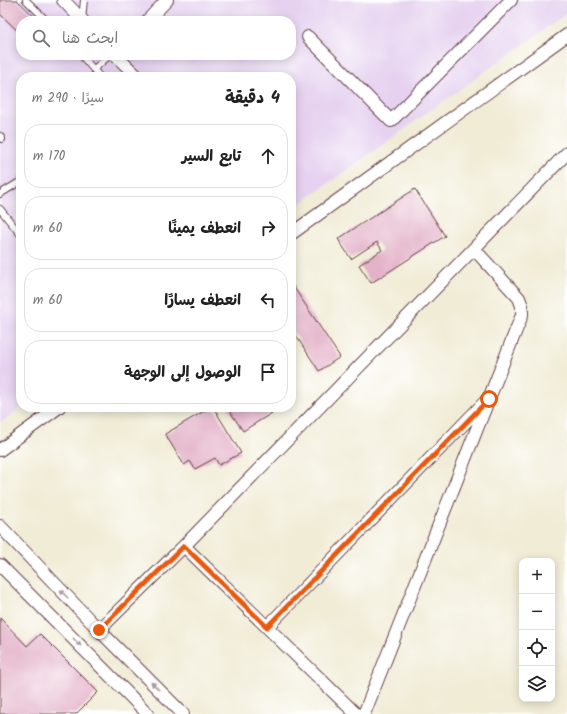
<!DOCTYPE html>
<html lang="ar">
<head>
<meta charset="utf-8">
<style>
  body { margin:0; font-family:Kalam,"Playpen Sans Arabic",sans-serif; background:#f2f2f2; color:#222; direction:rtl }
  .controls { position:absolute; right:12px; bottom:12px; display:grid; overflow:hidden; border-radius:8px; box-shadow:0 2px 10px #0003 }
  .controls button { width:36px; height:36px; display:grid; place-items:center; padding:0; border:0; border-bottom:1px solid #e0e0e0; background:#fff; color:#222; font:20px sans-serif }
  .stop { position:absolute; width:12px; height:12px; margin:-9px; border:3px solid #ea580c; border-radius:50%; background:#fff }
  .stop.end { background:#ea580c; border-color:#fff; box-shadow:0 1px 4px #0008 }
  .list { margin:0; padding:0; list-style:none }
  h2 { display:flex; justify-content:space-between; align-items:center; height:52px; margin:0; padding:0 16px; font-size:17px }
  h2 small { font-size:13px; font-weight:400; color:#767676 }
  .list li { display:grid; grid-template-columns:26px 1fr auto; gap:12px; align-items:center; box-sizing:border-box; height:64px; margin:0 8px 8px; padding:0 8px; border:1px solid #e0e0e0; border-radius:16px }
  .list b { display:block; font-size:15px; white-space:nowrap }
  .list em { font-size:13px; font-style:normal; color:#767676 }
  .icon { flex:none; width:22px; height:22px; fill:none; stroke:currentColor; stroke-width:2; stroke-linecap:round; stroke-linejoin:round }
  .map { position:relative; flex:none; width:567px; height:714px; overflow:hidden; direction:ltr }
  .search { position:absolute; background:#fff; box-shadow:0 2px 10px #0003; left:16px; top:16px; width:280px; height:44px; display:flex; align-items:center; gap:10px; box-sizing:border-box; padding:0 14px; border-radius:16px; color:#767676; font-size:15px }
  .panel { position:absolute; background:#fff; box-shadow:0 2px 10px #0003; left:16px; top:72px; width:280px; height:340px; border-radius:16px; direction:rtl }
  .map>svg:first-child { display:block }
  .built { fill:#e6d2f0; fill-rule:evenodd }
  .building { fill:#e3b1c8 }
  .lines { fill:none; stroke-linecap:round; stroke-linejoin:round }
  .lane-casing { stroke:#633e45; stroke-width:8 }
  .street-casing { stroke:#633e45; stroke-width:14 }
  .lane { stroke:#fff; stroke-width:6 }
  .street { stroke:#fff; stroke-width:12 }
  .oneway { fill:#ae9aa0 }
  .route { stroke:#ea580c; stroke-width:5 }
</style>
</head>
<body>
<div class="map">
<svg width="567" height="714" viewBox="0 0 567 714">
  <rect width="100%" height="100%" fill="#fff"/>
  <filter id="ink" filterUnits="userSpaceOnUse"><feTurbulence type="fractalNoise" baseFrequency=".025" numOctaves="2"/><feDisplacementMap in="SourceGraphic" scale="8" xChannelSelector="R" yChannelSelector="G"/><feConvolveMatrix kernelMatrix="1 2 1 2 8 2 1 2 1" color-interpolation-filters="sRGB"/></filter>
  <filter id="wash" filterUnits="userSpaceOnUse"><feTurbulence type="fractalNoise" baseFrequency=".012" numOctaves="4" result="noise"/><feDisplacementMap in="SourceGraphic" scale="16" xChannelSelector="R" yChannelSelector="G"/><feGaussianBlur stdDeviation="0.9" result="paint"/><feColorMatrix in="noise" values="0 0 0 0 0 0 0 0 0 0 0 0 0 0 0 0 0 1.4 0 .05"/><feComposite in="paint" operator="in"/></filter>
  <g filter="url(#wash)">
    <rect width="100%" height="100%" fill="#f1ecd6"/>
    <path class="built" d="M0,0h567v13l-276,197v-133h-270l1,330 -22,16zM21,21h270v34h-270z"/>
    <g id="blocks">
      <path class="building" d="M0,0h17l22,21h-18v13l-21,-20z
        M415,189l30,47 -74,47 -12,-18 23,-15 -5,-8 -26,17 -13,-20z
        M291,283l49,74 -21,14 -28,-43z
        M211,407h2l28,46 -22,12 -4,-7 -20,11 -5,-8 -6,4 -19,-31z
        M227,407h41l4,6 -29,18z
        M0,618l27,28 13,-12 58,58 -22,22h-76z"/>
    </g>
  </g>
  <g filter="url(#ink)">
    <use href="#blocks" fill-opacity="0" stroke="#633e45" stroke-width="1"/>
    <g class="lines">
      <g class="lane-casing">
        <path id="lane" d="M26,0l21,21
          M82,20l2,-20
          M81,55l19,22
          M94,69l16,-14
          M0,136l2,3
          M0,194l21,-13
          M0,209l21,26"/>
      </g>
      <g class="street-casing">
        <path id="street" d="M63,0l20,21
          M147,21l20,-21
          M308,37l83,84 120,-121
          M115,55l23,22
          M291,234l276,-199
          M0,450l59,-43
          M0,526l99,104 84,84
          M184,546l172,168
          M0,565l148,149
          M267,627l218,-225
          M99,630l85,-84 383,-393
          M364,714l158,-399v-9l-3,-8 -45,-49"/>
      </g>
      <use href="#lane" class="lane"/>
      <use href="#street" class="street"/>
    </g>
    <defs><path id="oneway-solid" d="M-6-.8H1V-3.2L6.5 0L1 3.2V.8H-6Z"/></defs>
    <g class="oneway">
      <use href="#oneway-solid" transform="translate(64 594) rotate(-134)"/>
      <use href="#oneway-solid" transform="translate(77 642) rotate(45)"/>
      <use href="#oneway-solid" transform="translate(155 686) rotate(-135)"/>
    </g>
  </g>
  <g class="lines" filter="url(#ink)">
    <path class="route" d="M99,630l85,-84 83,81 222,-228"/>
  </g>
</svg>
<div class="controls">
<button>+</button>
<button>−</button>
<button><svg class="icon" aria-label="locate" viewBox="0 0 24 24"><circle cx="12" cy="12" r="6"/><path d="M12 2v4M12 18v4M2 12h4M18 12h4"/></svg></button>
<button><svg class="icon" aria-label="layers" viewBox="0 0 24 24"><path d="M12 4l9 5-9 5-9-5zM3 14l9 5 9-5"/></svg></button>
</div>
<div class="stop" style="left:489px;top:399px"></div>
<div class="stop end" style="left:99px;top:630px"></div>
<div class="search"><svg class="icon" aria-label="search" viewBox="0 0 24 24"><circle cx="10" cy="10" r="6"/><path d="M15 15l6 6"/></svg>ابحث هنا</div>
<section class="panel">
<h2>4 دقيقة<small>سيرًا · 290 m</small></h2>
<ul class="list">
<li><svg class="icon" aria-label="ahead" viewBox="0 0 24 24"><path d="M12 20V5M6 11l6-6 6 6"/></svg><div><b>تابع السير</b></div><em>170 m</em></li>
<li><svg class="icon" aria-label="right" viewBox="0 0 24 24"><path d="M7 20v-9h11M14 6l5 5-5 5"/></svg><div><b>انعطف يمينًا</b></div><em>60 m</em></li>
<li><svg class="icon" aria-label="left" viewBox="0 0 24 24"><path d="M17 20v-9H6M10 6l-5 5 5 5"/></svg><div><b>انعطف يسارًا</b></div><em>60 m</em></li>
<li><svg class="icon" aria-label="arrive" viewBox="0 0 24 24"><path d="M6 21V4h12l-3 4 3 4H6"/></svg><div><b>الوصول إلى الوجهة</b></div></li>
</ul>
</section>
</div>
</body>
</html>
